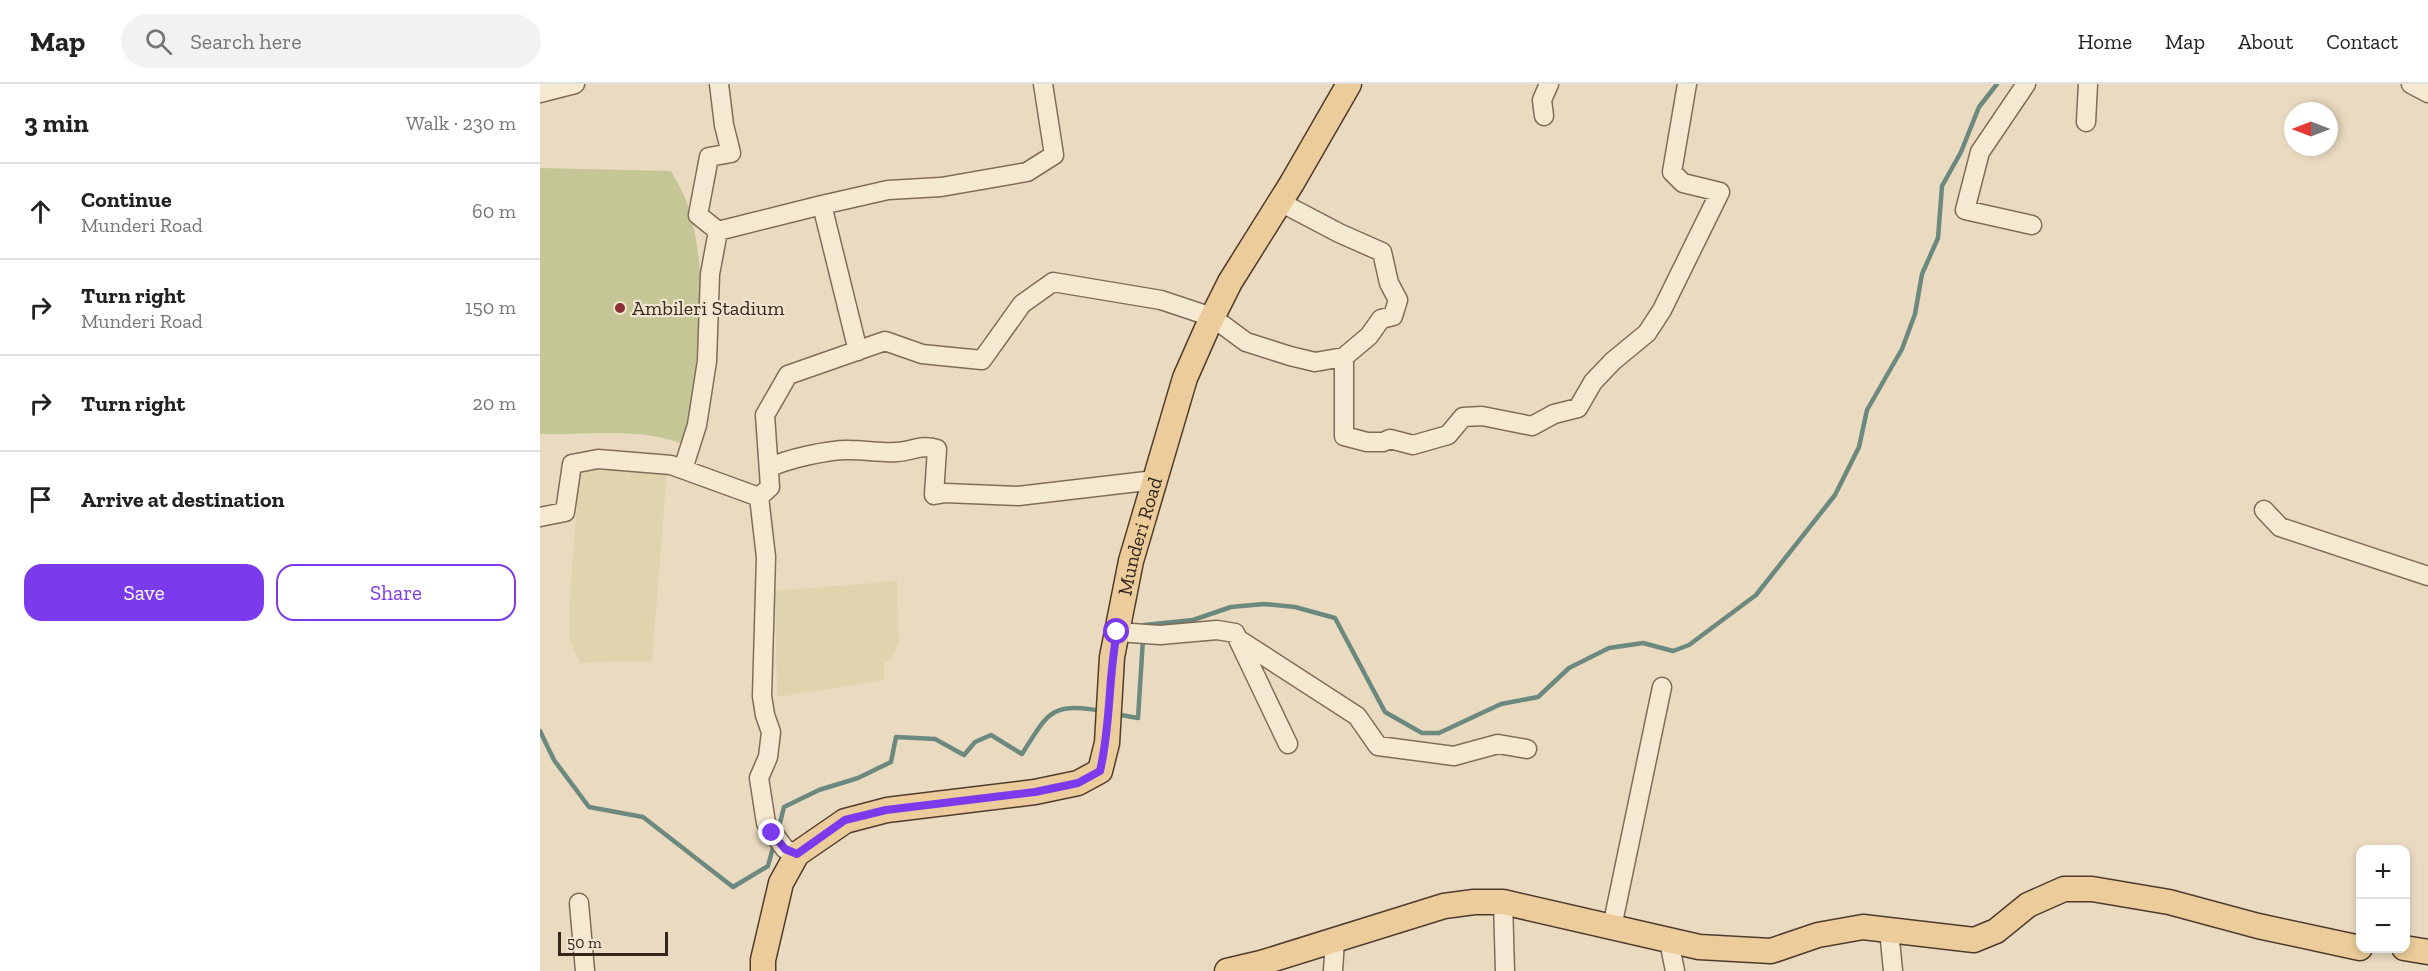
<!DOCTYPE html>
<html lang="en">
<head>
<meta charset="utf-8">
<style>
  body { margin:0; font-family:"Zilla Slab",serif; background:#f2f2f2; color:#222 }
  .controls { position:absolute; right:18px; bottom:18px; display:grid; overflow:hidden; border-radius:12px; box-shadow:0 3px 9px #0003 }
  .controls button { width:54px; height:54px; display:grid; place-items:center; padding:0; border:0; border-bottom:2px solid #e0e0e0; background:#fff; color:#222; font:30px sans-serif }
  .compass { position:absolute; left:1744px; top:18px; width:54px; height:54px; border-radius:50%; background:#fff; box-shadow:0 3px 9px #0003; rotate:270deg }
  .scale { position:absolute; left:18px; bottom:15px; width:110px; box-sizing:border-box; padding-left:6px; border:3px solid #32261d; border-top:0; font-size:16px; line-height:21px; white-space:nowrap; color:#32261d; -webkit-text-stroke:4px #f2e5cf; paint-order:stroke }
  .stop { position:absolute; width:18px; height:18px; margin:-14px; border:4px solid #7c3aed; border-radius:50%; background:#fff }
  .stop.end { background:#7c3aed; border-color:#fff; box-shadow:0 2px 6px #0008 }
  .list { margin:0; padding:0; list-style:none }
  h2 { display:flex; justify-content:space-between; align-items:center; height:78px; margin:0; padding:0 24px; font-size:26px }
  h2 small { font-size:20px; font-weight:400; color:#767676 }
  .list li { display:grid; grid-template-columns:39px 1fr auto; gap:18px; align-items:center; box-sizing:border-box; height:96px; padding:0 24px; border-top:2px solid #e0e0e0 }
  .list b { display:block; font-size:22px; white-space:nowrap }
  .list p { margin:0; font-size:20px; white-space:nowrap; color:#767676 }
  .list em { font-size:20px; font-style:normal; color:#767676 }
  .actions { display:flex; gap:12px; padding:18px 24px }
  .actions a { flex:1; padding:14px 0; border:2px solid #7c3aed; border-radius:18px; text-align:center; font-size:21px; color:#7c3aed }
  .actions .main { background:#7c3aed; color:#fff }
  .icon { flex:none; width:33px; height:33px; fill:none; stroke:currentColor; stroke-width:2; stroke-linecap:round; stroke-linejoin:round }
  .map { position:relative; flex:none; width:1888px; height:887px; overflow:hidden }
  header { display:flex; align-items:center; gap:36px; box-sizing:border-box; height:84px; padding:0 30px; background:#fff; border-bottom:2px solid #e0e0e0 }
  header strong { font-size:28px }
  nav { display:flex; gap:33px; margin-inline-start:auto; font-size:21px }
  .search { width:420px; height:54px; background:#f2f2f2; display:flex; align-items:center; gap:15px; box-sizing:border-box; padding:0 21px; border-radius:33px; color:#767676; font-size:22px }
  main { display:flex }
  aside { flex:1; background:#fff }
  .map>svg:first-child { display:block }
  .farmland { fill:#dfd4ae }
  .green { fill:#c4c795 }
  .lines { fill:none; stroke-linecap:round; stroke-linejoin:round }
  .stream { stroke:#6b897f; stroke-width:4.5 }
  .minor-casing { stroke:#816c5a; stroke-width:21 }
  .major-casing { stroke:#4f3b2e; stroke-width:27 }
  .minor { stroke:#f6e9d2; stroke-width:18 }
  .major { stroke:#ebcc9a; stroke-width:24 }
  .route { stroke:#7c3aed; stroke-width:8 }
  .poi-dot { fill:#8c2e35; stroke:#f2e5cf; stroke-width:2 }
  .labels { text-anchor:middle; dominant-baseline:central; stroke-width:4.5; stroke-linejoin:round; paint-order:stroke }
  .poi-label { font-size:20px; fill:#32261d; stroke:#f2e5cf; text-anchor:start }
  .street-label { font-size:20px; fill:#32261d; stroke:#f2e5cf }
</style>
</head>
<body>
<header>
<strong>Map</strong>
<div class="search"><svg class="icon" aria-label="search" viewBox="0 0 24 24"><circle cx="10" cy="10" r="6"/><path d="M15 15l6 6"/></svg>Search here</div>
<nav><a>Home</a><a>Map</a><a>About</a><a>Contact</a></nav>
</header>
<main>
<aside>
<h2>3 min<small>Walk · 230 m</small></h2>
<ul class="list">
<li><svg class="icon" aria-label="ahead" viewBox="0 0 24 24"><path d="M12 20V5M6 11l6-6 6 6"/></svg><div><b>Continue</b><p>Munderi Road</p></div><em>60 m</em></li>
<li><svg class="icon" aria-label="right" viewBox="0 0 24 24"><path d="M7 20v-9h11M14 6l5 5-5 5"/></svg><div><b>Turn right</b><p>Munderi Road</p></div><em>150 m</em></li>
<li><svg class="icon" aria-label="right" viewBox="0 0 24 24"><path d="M7 20v-9h11M14 6l5 5-5 5"/></svg><div><b>Turn right</b></div><em>20 m</em></li>
<li><svg class="icon" aria-label="arrive" viewBox="0 0 24 24"><path d="M6 21V4h12l-3 4 3 4H6"/></svg><div><b>Arrive at destination</b></div></li>
</ul>
<div class="actions"><a class="main">Save</a><a>Share</a></div>
</aside>
<div class="map">
<svg width="1888" height="887" viewBox="0 0 1888 887">
  <rect width="100%" height="100%" fill="#eadac0"/>
  <path class="farmland" d="M40,382l87,4 -15,191 -72,2 -11,-25v-29z
    M357,497l2,59 -6,18 -9,5v17l-107,17 -2,-106z"/>
  <path class="green" d="M0,84l131,3c5,10 11,19 15,29 27,79 11,164 -2,244 -48,-17 -94,-9 -144,-10z"/>
  <g class="lines">
    <path class="stream" d="M604,544v-3l49,-5 38,-13 33,-3 31,3 40,11 50,94 37,21h17l62,-29 37,-7 31,-29 40,-20 34,-5 30,8 16,-6 67,-50 79,-100 24,-48 8,-37 35,-61 13,-35 7,-40 16,-36 4,-52 19,-34 18,-45 18,-23
      M575,630l23,4 5,-79
      M0,647l14,29 35,47 54,10 90,70 35,-21 6,-22
      M238,747l6,-24 35,-17 39,-12 33,-16 5,-25 39,2 29,16 11,-13 16,-7 31,19c25,-39 28,-53 79,-43"/>
    <g class="minor-casing">
      <path id="minor" d="M179,0l5,41 7,28 -22,4 -11,58 20,16 104,-26
        M1486,0l-46,68 -15,58 67,15
        M1871,0l17,9
        M0,9l35,-9
        M1004,32l-2,-16 7,-16
        M1546,38l2,-38
        M740,118l59,31 43,19 7,31 9,17 -5,16 -12,3 -12,17 -25,21v79l23,6h16l7,-3 23,6 35,-10 15,-18 19,-1 50,10 22,-12 24,-6 15,-26 20,-21 34,-28 15,-23 58,-118 -37,-9 -11,-11 15,-88
        M318,267l-36,-146 66,-15 53,-3 86,-15 27,-17 -11,-71
        M229,384c17,-9 62,-19 81,-18 16,0 30,3 47,2 16,-1 24,-8 40,-3l-3,46 11,-2 73,3 137,-16
        M143,385l14,-44 10,-64 3,-87 8,-43
        M219,413l7,60 -4,139 3,19 6,17 -3,25 -9,21 7,45 19,26 12,5
        M1724,426l16,17 148,49
        M0,433l25,-5 7,-48 26,-5 73,6 88,32 11,-10 -5,-72 23,-40 97,-34 37,13 60,6 40,-56 31,-22 108,18 51,17 34,25 44,14 25,6 29,-5
        M577,548l43,3 57,-5 18,3 53,111
        M698,555l119,77 21,30 76,10 44,-12 29,5
        M963,818l2,69
        M39,819l6,68
        M1072,843l50,-240
        M1349,846l4,41
        M1129,857l6,30
        M793,887l2,-31"/>
    </g>
    <g class="major-casing">
      <g id="major">
        <path d="M1864,864l24,4"/>
        <path id="s1" d="M223,887v-11l18,-77 16,-29 48,-33 42,-11 148,-18 43,-9 22,-12 7,-28 5,-86 19,-96 54,-183 23,-52 22,-44 62,-99 57,-99"/>
        <path d="M687,887l34,-8 183,-57 30,-4h29l196,45 72,4 47,-16 45,-8 111,13 22,-9 32,-26 36,-16h28l77,13 89,24 102,22"/>
      </g>
    </g>
    <use href="#minor" class="minor"/>
    <use href="#major" class="major"/>
  </g>
  <g class="lines">
    <path class="route" d="M232,749l13,16 12,5 48,-34 41,-10 149,-18 43,-9 22,-12c11,-46 8,-93 17,-139"/>
  </g>
  <circle class="poi-dot" cx="80" cy="224" r="6"/>
  <g class="labels">
    <g class="poi-label">
      <text x="92" y="224">Ambileri Stadium</text>
    </g>
    <g class="street-label">
      <text stroke="none"><textPath href="#s1" startOffset="682">Munderi Road</textPath></text>
    </g>
  </g>
</svg>
<div class="controls">
<button>+</button>
<button>−</button>
</div>
<svg class="compass" viewBox="-18 -18 36 36"><path d="M0-13l5 13h-10z" fill="#e53935"/><path d="M0 13l5-13h-10z" fill="#767676"/></svg>
<div class="scale">50 m</div>
<div class="stop" style="left:577px;top:548px"></div>
<div class="stop end" style="left:232px;top:749px"></div>
</div>
</main>
</body>
</html>
